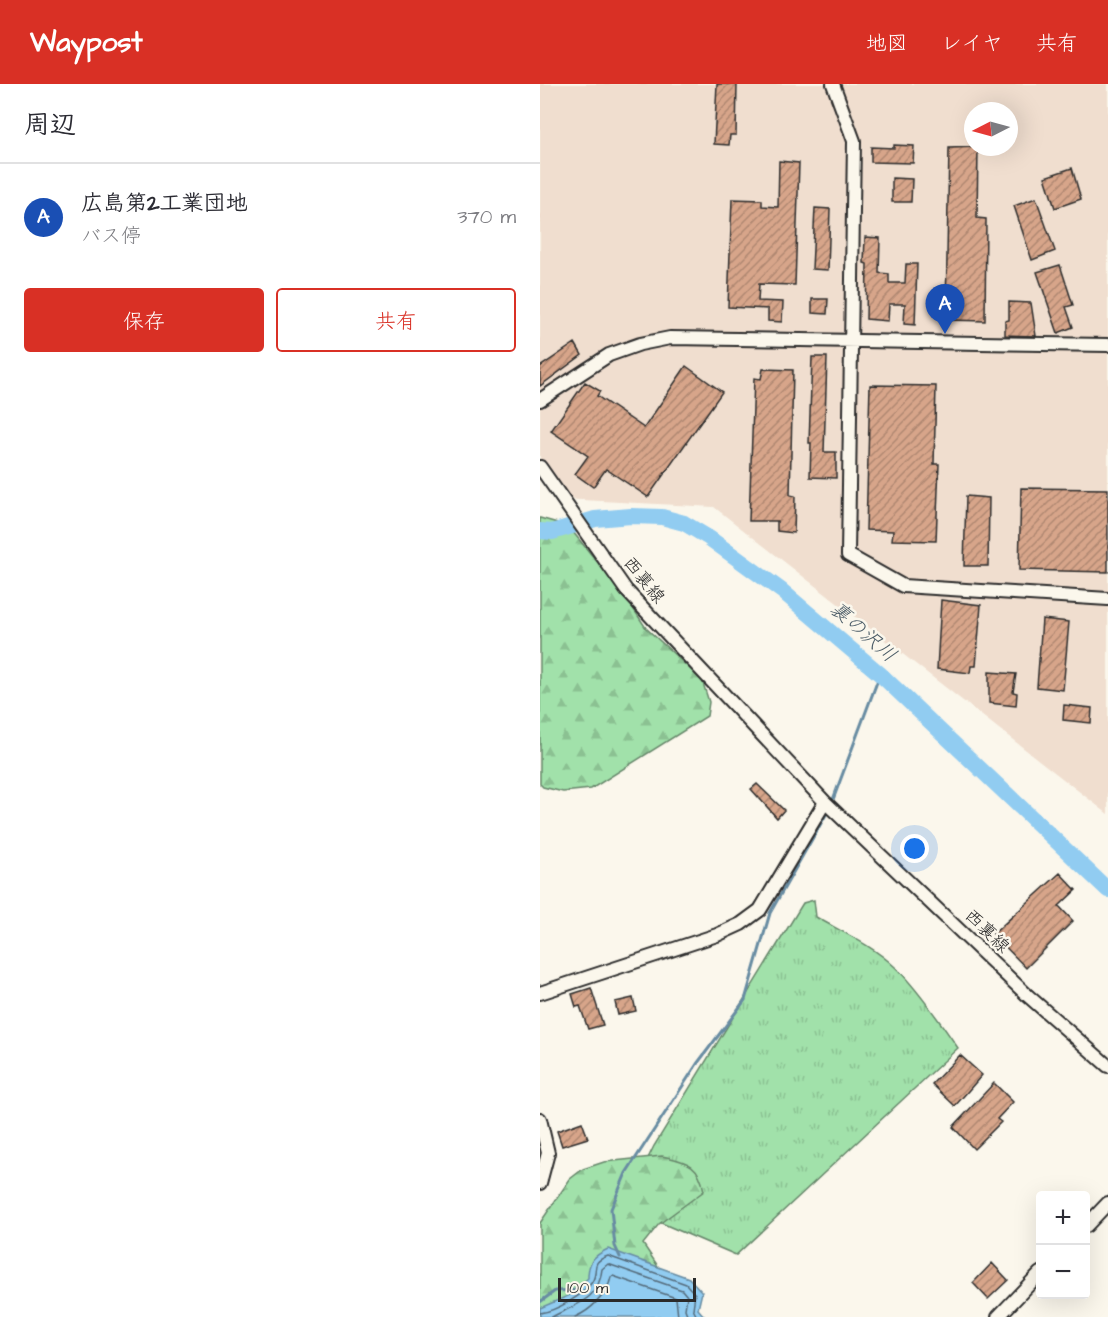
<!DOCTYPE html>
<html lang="ja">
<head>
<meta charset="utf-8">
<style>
  body { margin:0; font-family:"Architects Daughter","Klee One",sans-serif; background:#f2f2f3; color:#2b2b33 }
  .controls { position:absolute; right:18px; bottom:18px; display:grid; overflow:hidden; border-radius:6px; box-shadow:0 6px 24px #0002 }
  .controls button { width:54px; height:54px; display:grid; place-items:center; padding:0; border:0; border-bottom:2px solid #e1e1e2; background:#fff; color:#2b2b33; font:30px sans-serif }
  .compass { position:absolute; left:424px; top:18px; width:54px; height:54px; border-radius:50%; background:#fff; box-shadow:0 6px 24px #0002; rotate:264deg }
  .scale { position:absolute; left:18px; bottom:15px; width:138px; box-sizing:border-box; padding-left:6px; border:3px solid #2b2b2b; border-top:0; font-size:16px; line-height:21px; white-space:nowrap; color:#2b2b2b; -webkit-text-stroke:4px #fbf7ec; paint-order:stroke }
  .you { position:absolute; left:375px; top:765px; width:21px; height:21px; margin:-15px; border:4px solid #fff; border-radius:50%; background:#1a73e8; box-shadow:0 0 0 9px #1a73e833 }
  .badge { display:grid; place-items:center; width:39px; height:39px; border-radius:50%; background:#d93025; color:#fff; font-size:20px; font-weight:700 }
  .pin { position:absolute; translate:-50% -50px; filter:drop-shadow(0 2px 3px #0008) }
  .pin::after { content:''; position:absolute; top:32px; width:21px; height:18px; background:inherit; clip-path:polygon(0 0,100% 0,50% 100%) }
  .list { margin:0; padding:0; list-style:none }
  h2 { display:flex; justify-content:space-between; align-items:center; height:78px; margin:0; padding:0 24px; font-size:26px }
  h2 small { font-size:20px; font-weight:400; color:#7c7c81 }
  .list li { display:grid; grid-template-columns:39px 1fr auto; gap:18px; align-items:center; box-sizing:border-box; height:108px; padding:0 24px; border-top:2px solid #e1e1e2 }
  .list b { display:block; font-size:22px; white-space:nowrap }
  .list p { margin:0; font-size:20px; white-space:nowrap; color:#7c7c81 }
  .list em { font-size:20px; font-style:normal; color:#7c7c81 }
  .actions { display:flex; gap:12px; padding:18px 24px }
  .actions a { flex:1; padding:14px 0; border:2px solid #d93025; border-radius:6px; text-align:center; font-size:21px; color:#d93025 }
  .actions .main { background:#d93025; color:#fff }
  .map { position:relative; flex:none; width:568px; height:1233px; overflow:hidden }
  header { display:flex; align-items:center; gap:36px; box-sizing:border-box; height:84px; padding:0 30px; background:#d93025; color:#fff }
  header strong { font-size:28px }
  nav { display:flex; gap:33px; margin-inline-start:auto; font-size:21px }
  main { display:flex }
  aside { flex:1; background:#fff }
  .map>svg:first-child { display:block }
  .built { fill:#f0decf; fill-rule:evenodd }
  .grass { fill:url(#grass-tufts); stroke:#66866a; stroke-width:1.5 }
  .forest { fill:url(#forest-firs); stroke:#66866a; stroke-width:1.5 }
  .water { fill:#91ccf1; stroke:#688ca2; stroke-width:1.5 }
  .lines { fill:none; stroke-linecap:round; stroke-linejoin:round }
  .shore { stroke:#546b7a; stroke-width:1.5 }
  .stream { stroke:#688ca2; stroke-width:3 }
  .river { stroke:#91ccf1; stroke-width:16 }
  .building { fill:url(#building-hatch); stroke:#2b2b2b; stroke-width:1.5 }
  .minor-casing { stroke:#2b2b2b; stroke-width:16 }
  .minor { stroke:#fbf7ec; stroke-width:12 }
  .labels { text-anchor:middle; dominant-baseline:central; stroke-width:5; stroke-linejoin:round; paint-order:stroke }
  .street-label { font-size:18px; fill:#2b2b2b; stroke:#fbf7ec }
  .water-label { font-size:20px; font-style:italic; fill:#4a5b66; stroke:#fbf7ec }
</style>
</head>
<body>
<header>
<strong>Waypost</strong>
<nav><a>地図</a><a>レイヤ</a><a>共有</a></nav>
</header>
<main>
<aside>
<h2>周辺<small></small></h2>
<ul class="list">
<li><span class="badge" style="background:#1a4fb4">A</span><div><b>広島第2工業団地</b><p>バス停</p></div><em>370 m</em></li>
</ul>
<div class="actions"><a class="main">保存</a><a>共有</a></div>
</aside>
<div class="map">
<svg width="568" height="1233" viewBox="0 0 568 1233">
  <defs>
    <pattern id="grass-tufts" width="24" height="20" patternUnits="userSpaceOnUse" patternTransform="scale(1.5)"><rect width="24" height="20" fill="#a1e1aa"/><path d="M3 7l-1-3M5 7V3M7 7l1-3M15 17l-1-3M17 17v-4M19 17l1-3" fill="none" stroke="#8bc192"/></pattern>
    <pattern id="forest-firs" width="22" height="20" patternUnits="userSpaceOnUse" patternTransform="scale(1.5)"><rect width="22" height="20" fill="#a1e1aa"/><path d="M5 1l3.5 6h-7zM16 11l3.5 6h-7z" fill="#8bc192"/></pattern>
    <pattern id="building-hatch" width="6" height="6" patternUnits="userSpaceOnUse" patternTransform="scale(1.5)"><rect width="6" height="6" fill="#d7a58a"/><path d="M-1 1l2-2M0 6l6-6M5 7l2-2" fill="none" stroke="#af8771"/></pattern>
  </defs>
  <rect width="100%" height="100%" fill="#fbf7ec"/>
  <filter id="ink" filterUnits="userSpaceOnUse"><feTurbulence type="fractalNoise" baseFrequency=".0167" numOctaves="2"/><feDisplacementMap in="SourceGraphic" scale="12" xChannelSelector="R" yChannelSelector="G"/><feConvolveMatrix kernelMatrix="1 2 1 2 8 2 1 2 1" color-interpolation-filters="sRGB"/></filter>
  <g filter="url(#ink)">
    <path class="built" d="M0,0h568v730l-394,-307 -151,-8 -23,-33zM433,27h36v36h-36z"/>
    <path class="grass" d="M274,816l2,17c26,15 56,28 79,50 21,20 46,56 63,81l-222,207 -112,-48 30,-61 149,-243z"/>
    <path class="forest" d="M0,434l28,8 57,70 21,32 56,52 7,22 -2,14 -116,73 -28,3 -20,-5 -3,-3z
      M122,1072c25,6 37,7 42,35l-45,33 -16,20 31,46 -134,27v-94l30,-44 13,-10 21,-7z"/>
    <path class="water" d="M68,1165l81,29 13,14 -4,17 7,8h-165v-9l30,-13 18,-17c0,-16 5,-22 20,-29z"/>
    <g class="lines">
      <path class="shore" d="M0,1229c16,-2 44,-18 52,-31 8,-12 -4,-19 16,-26l78,28 9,10 -2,15 4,8
        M12,1233c23,-13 47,-16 50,-48l6,-5 74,26 5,6 -2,13 3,8
        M35,1233c15,-6 33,-23 36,-40l2,-1 63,22 2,19"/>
      <path class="stream" d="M291,721l49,-131
        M80,1173l-5,-11 -4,-37 15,-36 71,-109 48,-64 25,-87 58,-102
        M0,1218l15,-11 24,-1"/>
      <path class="river" d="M0,447l12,1 43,-13 36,-3 31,1 22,6 25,15 73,53 98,83 228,216"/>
    </g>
    <path class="building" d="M177,0h20l-1,51h-6l-1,10 -15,-1z
      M354,61l20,1 -1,17 -42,-1v-15l23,1z
      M438,63l-1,71 9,1 -1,102 -37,-1 -2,-10 3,-162z
      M239,77l20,2 -4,122 -36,-1 -1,17 25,1 -1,20 -14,-1v-12l-40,-2 4,-108 30,1v6l16,1z
      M532,84l9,31 -26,9 -10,-31z
      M352,94l20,1 -1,23h-19z
      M496,114l19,53 -23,9 -18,-54z
      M275,124l15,1 -2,61 -16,-1z
      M325,153l15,1 -1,35 10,1v9h16l1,-19h11l-2,61 -11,-1 1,-20h-16l-1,17 -22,-2 1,-55 -3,-1z
      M520,181l13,40 -7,2 7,20 -15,6 -21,-61z
      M272,215h16l-1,15 -15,-1z
      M469,218l22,1 5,33 -31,-1v-14l4,-1z
      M35,259l7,12 -42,31v-19z
      M272,273h15l-3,95h12v26l-26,-1 1,-34h-2z
      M146,282l36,26 -74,105 -42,-28 -13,18 -18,-13 13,-18 -37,-25 34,-49 15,9 -3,5 47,32z
      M223,285l30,1 -3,125 5,1 -1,37 -17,-2v-10h-28l5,-143 7,1z
      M330,301l66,1 -2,78h5l-3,77 -44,-1 1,-9 -27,-1z
      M481,404l87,1v83l-89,-2z
      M426,412l23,2 -1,68h-24z
      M401,516l40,5 -5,61h-5l-1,7 -33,-4z
      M502,535l27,3 -6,68 -26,-3z
      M449,588l27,2 -3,18 4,1 -1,13 -27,-3z
      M524,621l28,3 -1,15 -28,-3z
      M217,700l27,26 -7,8 -26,-29z
      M520,789l16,17 -17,16 14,15 -47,47 -33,-34z
      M51,904l12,37 -15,4 -8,-23 -4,1 -4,-13z
      M93,914l3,13 -18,4 -3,-13z
      M420,971l22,20 -27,31 -23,-22z
      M454,999l19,19 -16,17 4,3 -27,27 -21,-22z
      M42,1038l6,16 -26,8 -5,-15z
      M452,1179l16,17 -20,19 -15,-16z"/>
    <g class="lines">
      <g class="minor-casing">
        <path id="minor" d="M293,0l21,57 -6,414 55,31 205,13
          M0,316l69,-45 31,-11 30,-6 438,7
          M0,383l86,123 199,212 202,193 81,71
          M0,909l177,-58 24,-11 19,-14 65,-108
          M0,1035l8,34 -8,30
          M546,1142l22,-23
          M458,1233l42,-44"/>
      </g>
      <use href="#minor" class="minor"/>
    </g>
  </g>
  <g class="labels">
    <g class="street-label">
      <text transform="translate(104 496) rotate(51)">西裏線</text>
      <text transform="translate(447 847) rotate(44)">西裏線</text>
    </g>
    <g class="water-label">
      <text transform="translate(323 548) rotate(41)">裏の沢川</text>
    </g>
  </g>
</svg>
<div class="controls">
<button>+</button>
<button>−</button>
</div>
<svg class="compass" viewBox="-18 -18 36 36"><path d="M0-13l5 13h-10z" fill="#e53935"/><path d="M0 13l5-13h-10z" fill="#7c7c81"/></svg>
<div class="scale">100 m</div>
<div class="you"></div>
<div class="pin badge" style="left:405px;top:250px;background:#1a4fb4">A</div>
</div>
</main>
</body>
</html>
